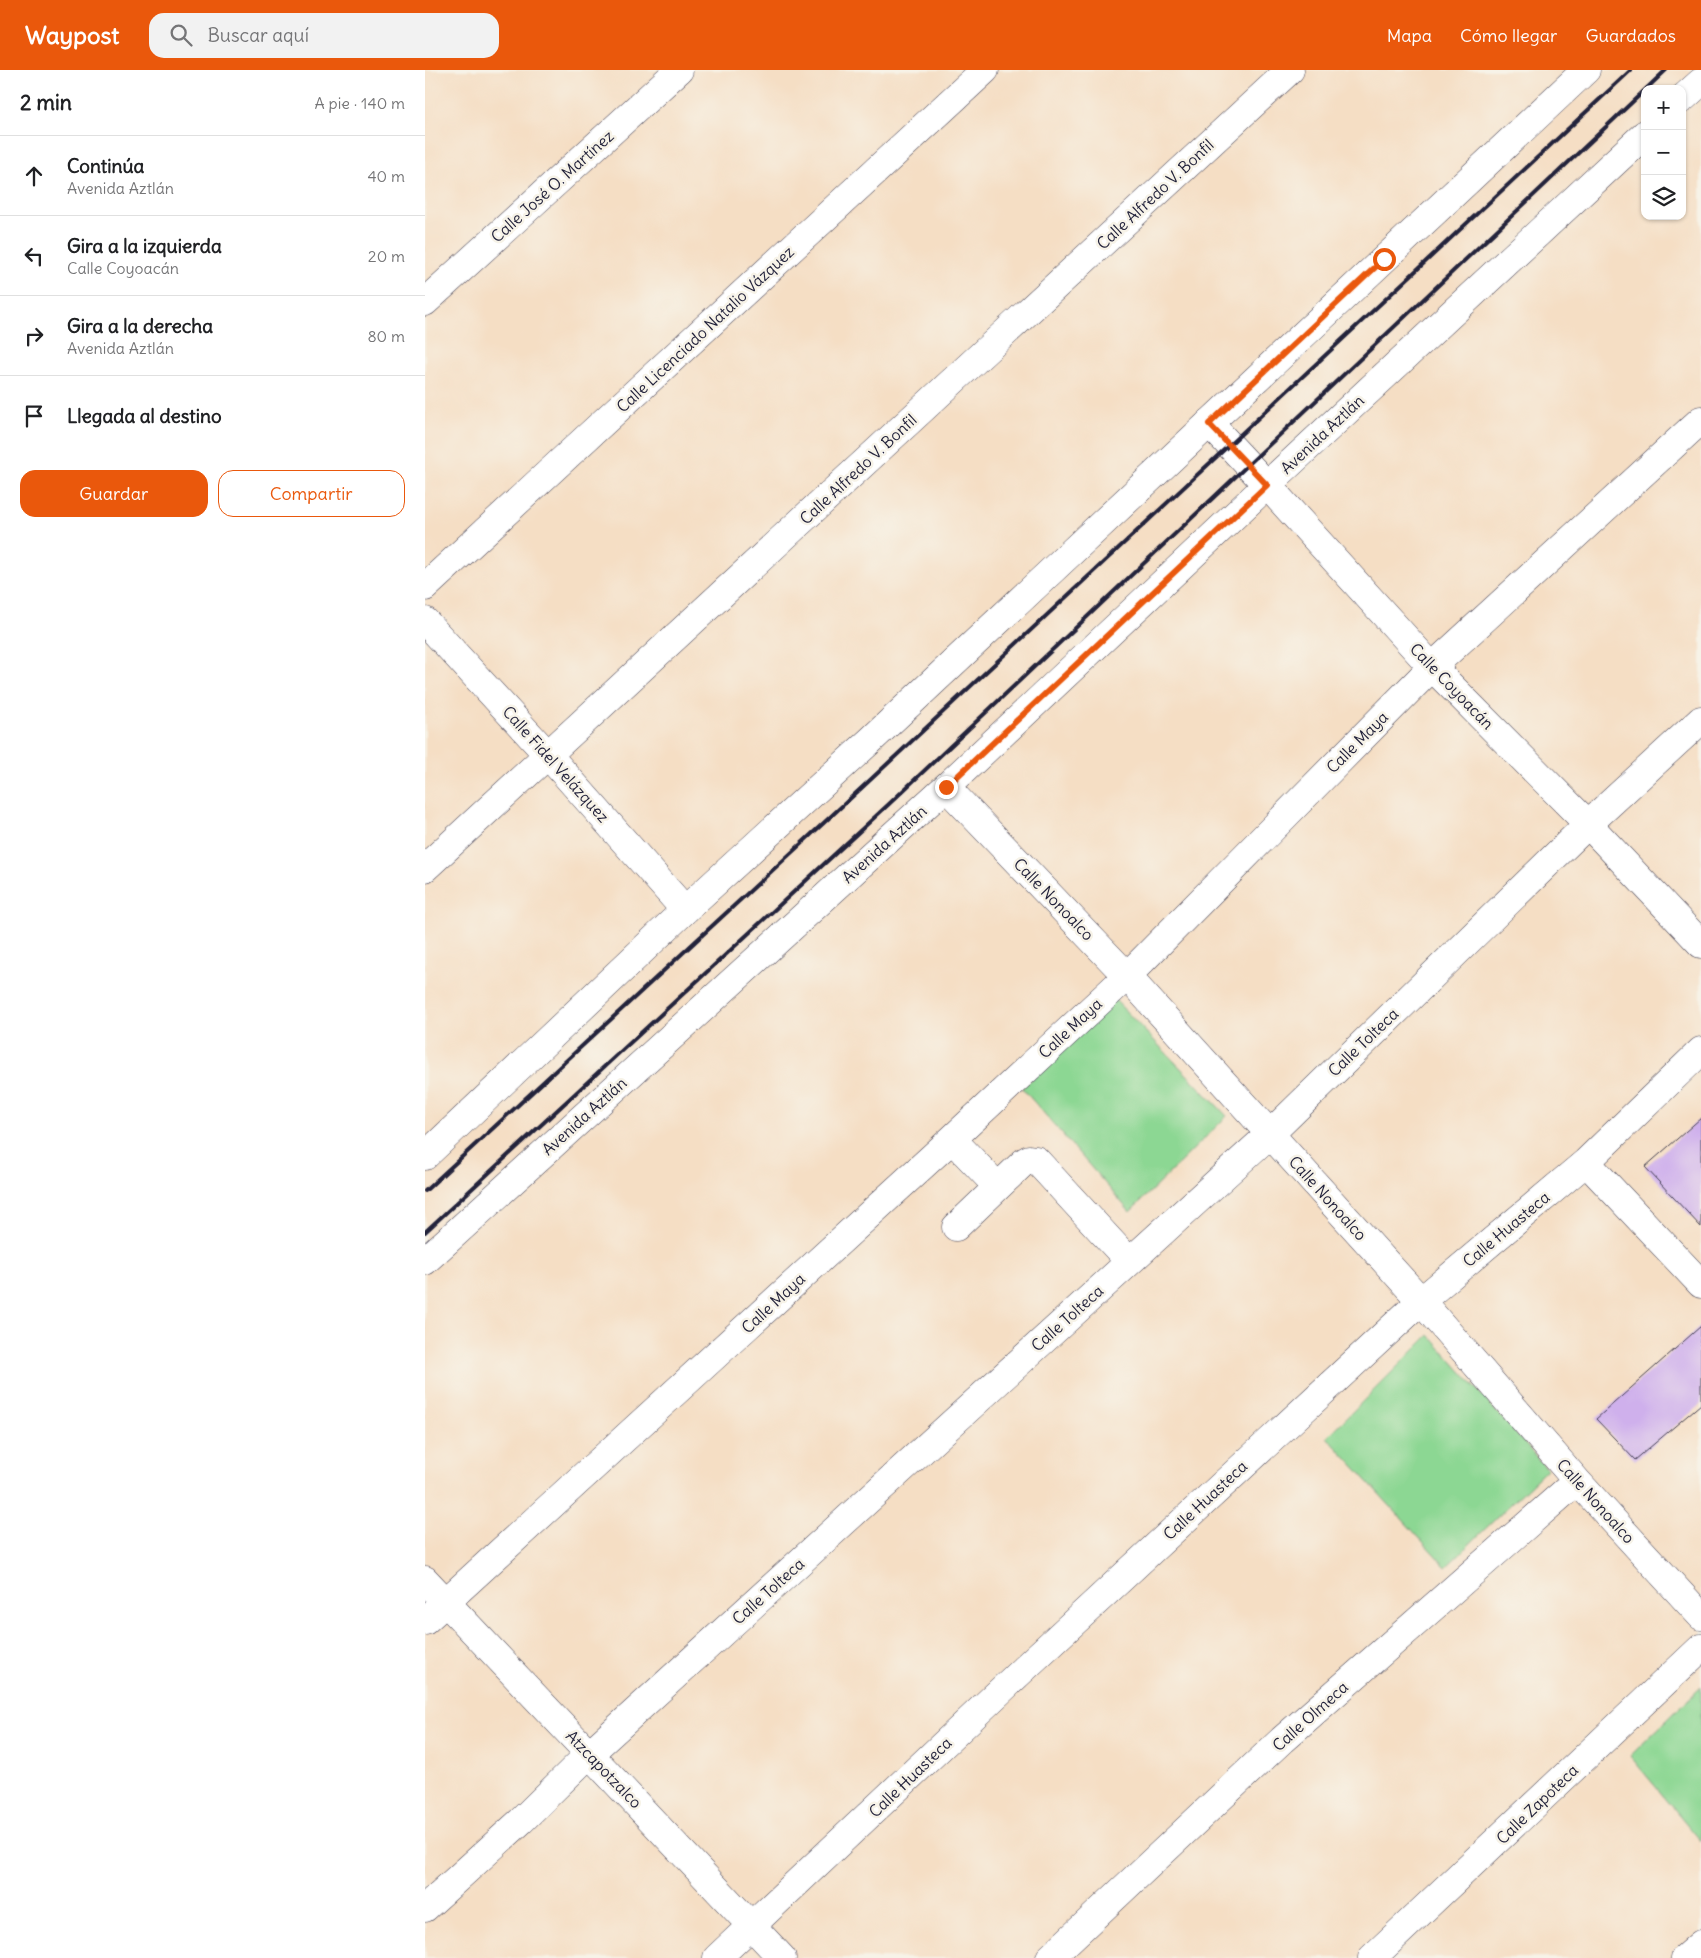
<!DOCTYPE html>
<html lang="es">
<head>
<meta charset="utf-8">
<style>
  body { margin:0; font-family:Delius,sans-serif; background:#f2f2f2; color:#202124 }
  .controls { position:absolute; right:15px; top:15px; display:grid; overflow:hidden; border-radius:10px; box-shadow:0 1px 4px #0004 }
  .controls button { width:45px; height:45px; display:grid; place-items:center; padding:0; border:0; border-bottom:1px solid #e0e0e0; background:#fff; color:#202124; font:25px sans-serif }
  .stop { position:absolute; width:15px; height:15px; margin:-11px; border:4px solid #ea580c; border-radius:50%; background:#fff }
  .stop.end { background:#ea580c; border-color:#fff; box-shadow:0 1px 5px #0008 }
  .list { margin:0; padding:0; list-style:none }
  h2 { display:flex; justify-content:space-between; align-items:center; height:65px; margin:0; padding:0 20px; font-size:21px }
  h2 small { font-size:16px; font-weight:400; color:#757577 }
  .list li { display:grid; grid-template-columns:32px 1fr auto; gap:15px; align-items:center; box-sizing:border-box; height:80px; padding:0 20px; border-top:1px solid #e0e0e0 }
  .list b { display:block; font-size:19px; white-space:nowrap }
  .list p { margin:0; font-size:16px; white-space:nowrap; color:#757577 }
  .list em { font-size:16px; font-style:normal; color:#757577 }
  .actions { display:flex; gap:10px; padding:15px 20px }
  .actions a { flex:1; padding:11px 0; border:1px solid #ea580c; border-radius:15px; text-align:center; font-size:18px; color:#ea580c }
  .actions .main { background:#ea580c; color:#fff }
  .icon { flex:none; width:28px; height:28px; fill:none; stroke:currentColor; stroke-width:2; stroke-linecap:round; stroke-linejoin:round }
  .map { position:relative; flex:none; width:1276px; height:1888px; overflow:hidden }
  header { display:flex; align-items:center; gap:30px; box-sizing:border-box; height:70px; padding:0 25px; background:#ea580c; color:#fff }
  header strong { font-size:24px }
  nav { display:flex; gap:28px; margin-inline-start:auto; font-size:18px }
  .search { width:350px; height:45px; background:#f2f2f2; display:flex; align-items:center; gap:12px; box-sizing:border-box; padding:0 18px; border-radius:15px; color:#757577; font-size:19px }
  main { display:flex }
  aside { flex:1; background:#fff }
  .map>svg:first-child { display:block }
  .green { fill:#8cd793; stroke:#577c67 }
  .building { fill:#cfb0ec }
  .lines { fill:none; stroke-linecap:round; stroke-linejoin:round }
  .minor-casing { stroke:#423e50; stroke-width:29 }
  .major-casing { stroke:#423e50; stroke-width:29 }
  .minor { stroke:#fff; stroke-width:28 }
  .major { stroke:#fff; stroke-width:28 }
  .rail { stroke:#22223b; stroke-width:4 }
  .route { stroke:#ea580c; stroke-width:6 }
  .labels { text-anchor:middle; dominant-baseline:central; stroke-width:5; stroke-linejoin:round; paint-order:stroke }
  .street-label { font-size:16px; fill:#22223b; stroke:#f7f3e8 }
</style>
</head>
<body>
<header>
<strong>Waypost</strong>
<div class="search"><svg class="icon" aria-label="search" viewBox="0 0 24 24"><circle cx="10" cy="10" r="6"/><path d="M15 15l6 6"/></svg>Buscar aquí</div>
<nav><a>Mapa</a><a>Cómo llegar</a><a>Guardados</a></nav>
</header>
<main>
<aside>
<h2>2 min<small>A pie · 140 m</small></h2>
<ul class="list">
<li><svg class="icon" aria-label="ahead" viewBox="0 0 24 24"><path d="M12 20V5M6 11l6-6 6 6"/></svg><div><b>Continúa</b><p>Avenida Aztlán</p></div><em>40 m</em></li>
<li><svg class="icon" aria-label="left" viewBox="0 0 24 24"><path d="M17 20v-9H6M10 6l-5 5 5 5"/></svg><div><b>Gira a la izquierda</b><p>Calle Coyoacán</p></div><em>20 m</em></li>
<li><svg class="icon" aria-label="right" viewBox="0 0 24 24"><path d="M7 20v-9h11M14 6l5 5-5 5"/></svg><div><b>Gira a la derecha</b><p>Avenida Aztlán</p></div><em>80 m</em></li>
<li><svg class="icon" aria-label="arrive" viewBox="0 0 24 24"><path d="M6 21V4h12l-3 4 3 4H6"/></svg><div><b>Llegada al destino</b></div></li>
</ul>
<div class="actions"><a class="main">Guardar</a><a>Compartir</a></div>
</aside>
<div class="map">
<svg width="1276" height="1888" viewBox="0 0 1276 1888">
  <rect width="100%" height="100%" fill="#f7f3e8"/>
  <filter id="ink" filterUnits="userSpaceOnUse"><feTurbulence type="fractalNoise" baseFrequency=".02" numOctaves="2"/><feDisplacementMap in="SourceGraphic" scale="10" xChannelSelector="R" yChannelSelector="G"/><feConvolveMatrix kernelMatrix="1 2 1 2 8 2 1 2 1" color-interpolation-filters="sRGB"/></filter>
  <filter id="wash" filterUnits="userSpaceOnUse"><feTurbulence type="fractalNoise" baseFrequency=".0096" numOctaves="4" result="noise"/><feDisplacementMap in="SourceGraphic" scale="20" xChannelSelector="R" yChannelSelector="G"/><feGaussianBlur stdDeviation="1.12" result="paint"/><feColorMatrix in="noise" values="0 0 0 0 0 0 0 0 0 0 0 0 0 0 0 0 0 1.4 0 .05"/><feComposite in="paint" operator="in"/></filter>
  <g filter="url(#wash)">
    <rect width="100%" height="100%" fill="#f5dec4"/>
    <path class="green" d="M690,930l112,116 -97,96 -108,-124z
      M1004,1265l118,134 -101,98 -119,-130z
      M1276,1617v154l-71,-85z"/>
    <g id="blocks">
      <path class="building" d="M1276,1048v109l-56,-60z
        M1276,1256v78l-66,56 -39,-41z"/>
    </g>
  </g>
  <g filter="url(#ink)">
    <use href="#blocks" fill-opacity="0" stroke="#423e50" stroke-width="1"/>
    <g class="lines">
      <g class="minor-casing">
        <path id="minor" d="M0,232l254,-232
          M784,353l58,62 165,182 156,157 113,120
          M0,517l560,-517
          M0,551l123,134 137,155
          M521,717l181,189 294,325 156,180 124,135
          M0,798l865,-798
          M527,1069l45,47
          M1161,1092l115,122
          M531,1157l68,-65 5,-3 7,1 93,101
          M0,1510l357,378
          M0,1551l527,-482 175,-163 305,-309 269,-247
          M0,1838l96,-87 68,-67 681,-620 318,-310 113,-104
          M292,1888l313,-295 391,-362 165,-139 115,-111
          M625,1888l232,-218 295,-259
          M947,1888l329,-310
          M1260,1888l16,-14"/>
      </g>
      <g class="major-casing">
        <path id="major" d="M1257,29l19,-17
          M0,1086l260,-246 186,-170 715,-670
          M0,1191l521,-474 321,-302 378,-351"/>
      </g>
      <use href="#minor" class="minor"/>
      <use href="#major" class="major"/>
      <path class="rail" d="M1221,19l20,-19
        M0,1121l443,-409 763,-712
        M0,1162l464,-428 756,-714"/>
    </g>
  </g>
  <g class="lines" filter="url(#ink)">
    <path class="route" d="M521,717l321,-302 -58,-61 175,-165"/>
  </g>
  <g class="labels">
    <g class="street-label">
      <text transform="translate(127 116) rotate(-42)">Calle José O. Martínez</text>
      <text transform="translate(730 124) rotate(-43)">Calle Alfredo V. Bonfil</text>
      <text transform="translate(280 259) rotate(-43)">Calle Licenciado Natalio Vázquez</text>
      <text transform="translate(897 364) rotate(-43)">Avenida Aztlán</text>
      <text transform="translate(433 399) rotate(-43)">Calle Alfredo V. Bonfil</text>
      <text transform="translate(1027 616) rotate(46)">Calle Coyoacán</text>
      <text transform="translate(932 672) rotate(-45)">Calle Maya</text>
      <text transform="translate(131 694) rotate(48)">Calle Fidel Velázquez</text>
      <text transform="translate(459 774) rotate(-42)">Avenida Aztlán</text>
      <text transform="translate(629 829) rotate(46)">Calle Nonoalco</text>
      <text transform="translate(645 958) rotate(-43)">Calle Maya</text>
      <text transform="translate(938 972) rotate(-44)">Calle Tolteca</text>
      <text transform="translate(159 1046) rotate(-42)">Avenida Aztlán</text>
      <text transform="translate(903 1128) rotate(48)">Calle Nonoalco</text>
      <text transform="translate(1081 1159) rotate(-40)">Calle Huasteca</text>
      <text transform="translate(348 1233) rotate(-43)">Calle Maya</text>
      <text transform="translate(642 1248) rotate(-42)">Calle Tolteca</text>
      <text transform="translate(780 1430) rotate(-43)">Calle Huasteca</text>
      <text transform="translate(1171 1431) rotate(48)">Calle Nonoalco</text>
      <text transform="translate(343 1521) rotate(-42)">Calle Tolteca</text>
      <text transform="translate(885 1646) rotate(-42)">Calle Olmeca</text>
      <text transform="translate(179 1699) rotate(46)">Atzcapotzalco</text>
      <text transform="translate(485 1707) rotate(-44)">Calle Huasteca</text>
      <text transform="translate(1112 1734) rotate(-44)">Calle Zapoteca</text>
    </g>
  </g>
</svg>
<div class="controls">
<button>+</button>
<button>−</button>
<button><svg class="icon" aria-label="layers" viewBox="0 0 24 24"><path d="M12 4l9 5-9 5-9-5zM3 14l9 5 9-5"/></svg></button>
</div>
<div class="stop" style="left:959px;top:189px"></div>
<div class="stop end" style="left:521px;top:717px"></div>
</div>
</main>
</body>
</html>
